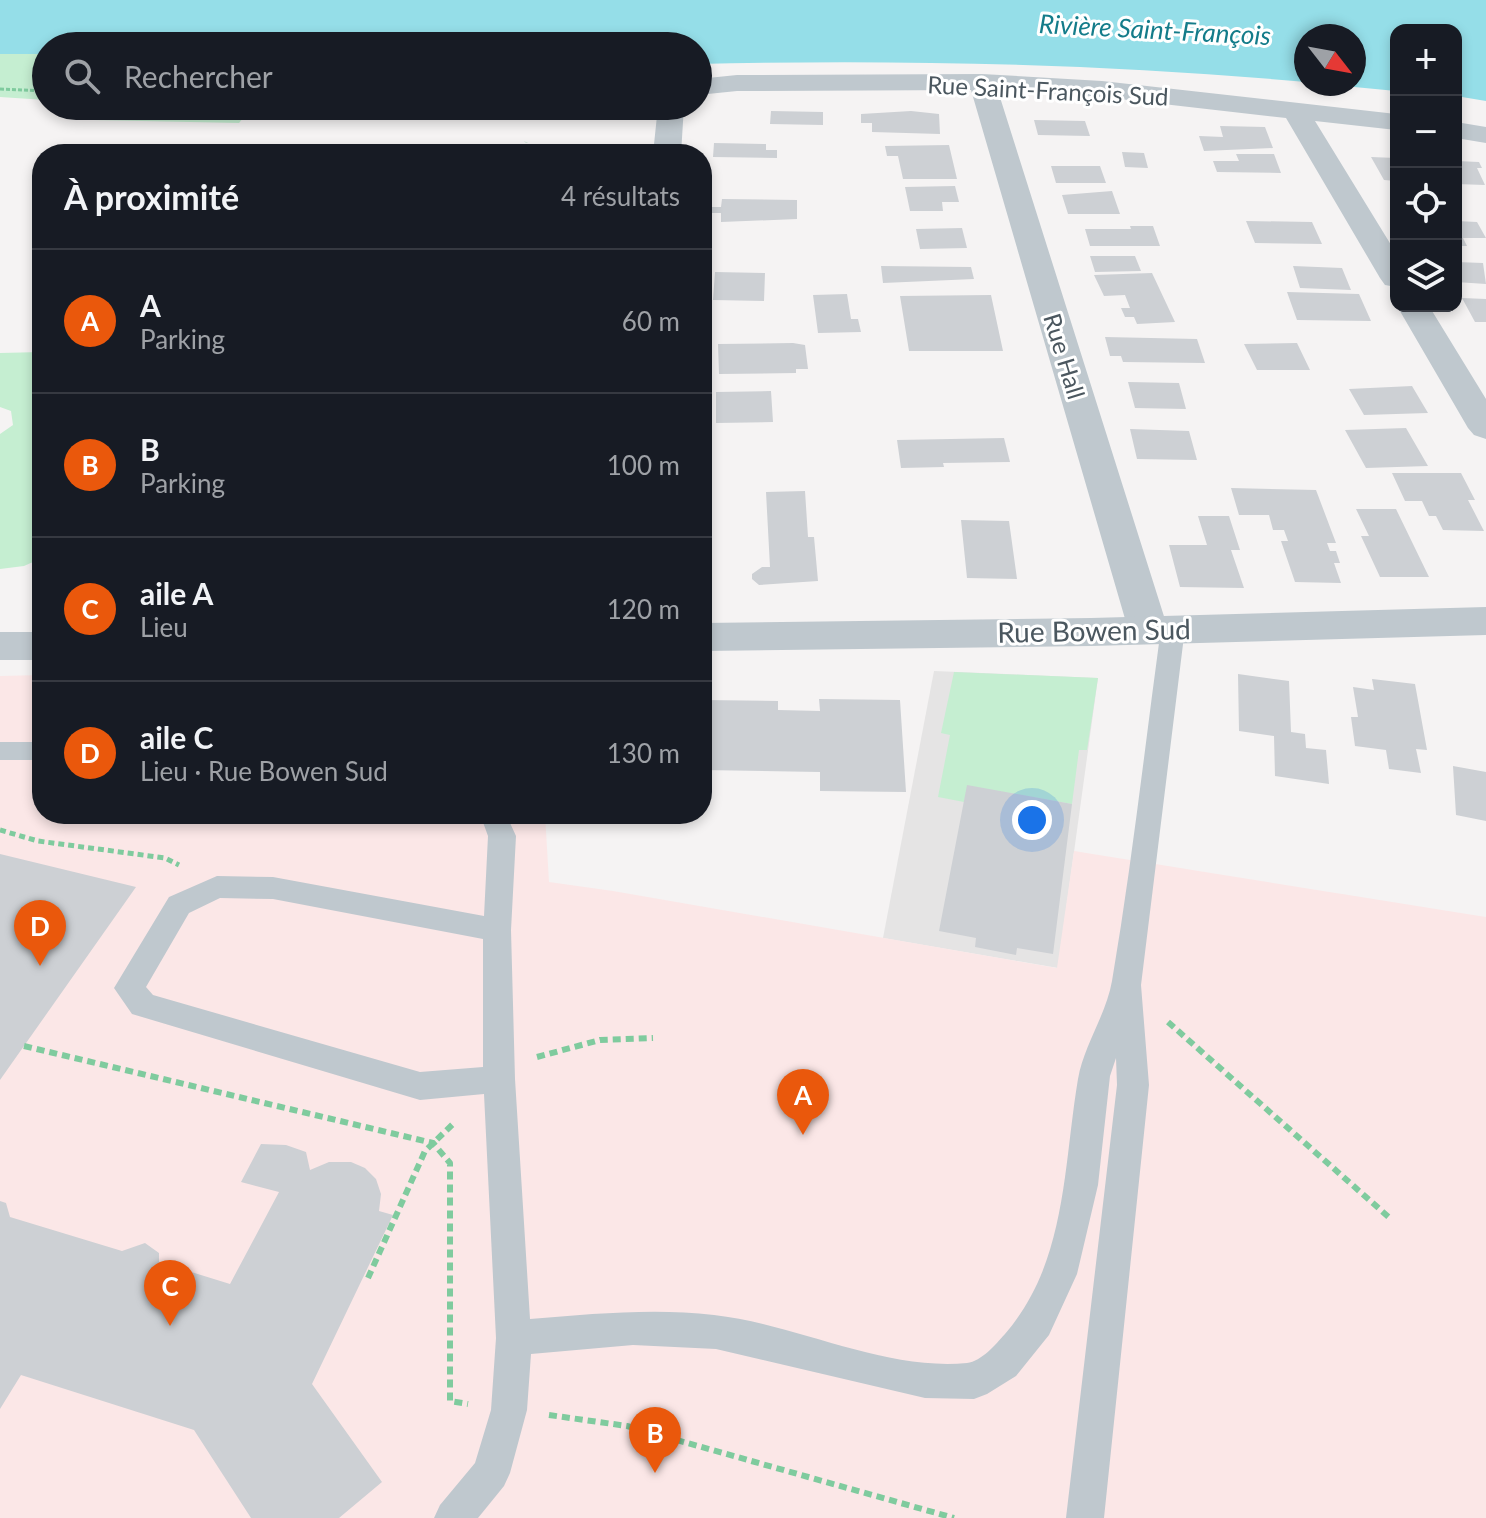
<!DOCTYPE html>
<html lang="fr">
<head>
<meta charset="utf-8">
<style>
  body { margin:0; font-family:Lato,sans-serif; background:#242831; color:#f1f3f6 }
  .controls { position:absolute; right:24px; top:24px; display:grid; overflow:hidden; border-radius:16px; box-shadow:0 4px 12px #0003 }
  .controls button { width:72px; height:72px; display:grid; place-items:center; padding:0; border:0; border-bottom:2px solid #363941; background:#171b24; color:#f1f3f6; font:40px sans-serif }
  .compass { position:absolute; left:1294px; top:24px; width:72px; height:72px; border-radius:50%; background:#171b24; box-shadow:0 4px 12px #0003; rotate:121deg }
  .you { position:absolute; left:1032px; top:820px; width:28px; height:28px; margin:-20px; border:6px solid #fff; border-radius:50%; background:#1a73e8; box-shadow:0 0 0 12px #1a73e833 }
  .badge { display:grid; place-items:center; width:52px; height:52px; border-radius:50%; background:#ea580c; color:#fff; font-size:26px; font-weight:700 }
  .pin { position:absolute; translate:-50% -66px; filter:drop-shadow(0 2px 4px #0008) }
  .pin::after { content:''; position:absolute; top:42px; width:28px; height:24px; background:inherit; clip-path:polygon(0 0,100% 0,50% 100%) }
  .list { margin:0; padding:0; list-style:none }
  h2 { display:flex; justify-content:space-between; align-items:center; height:104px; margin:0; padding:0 32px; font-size:34px }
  h2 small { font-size:26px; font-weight:400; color:#9ea1a6 }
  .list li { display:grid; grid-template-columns:52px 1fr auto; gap:24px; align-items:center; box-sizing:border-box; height:144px; padding:0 32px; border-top:2px solid #363941 }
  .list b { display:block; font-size:30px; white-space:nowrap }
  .list p { margin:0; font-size:26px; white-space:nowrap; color:#9ea1a6 }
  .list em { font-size:26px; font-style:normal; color:#9ea1a6 }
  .icon { flex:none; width:44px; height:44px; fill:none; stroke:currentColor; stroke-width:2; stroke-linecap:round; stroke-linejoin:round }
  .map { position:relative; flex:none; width:1486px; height:1518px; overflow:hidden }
  .search { position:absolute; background:#171b24; box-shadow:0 4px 12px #0003; left:32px; top:32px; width:680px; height:88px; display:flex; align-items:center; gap:20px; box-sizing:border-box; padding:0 28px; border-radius:44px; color:#9ea1a6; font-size:30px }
  .panel { position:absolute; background:#171b24; box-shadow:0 4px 12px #0003; left:32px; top:144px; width:680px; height:680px; border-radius:32px }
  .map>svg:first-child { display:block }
  .education { fill:#e5e4e4 }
  .medical { fill:#fbe7e7 }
  .green { fill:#c5eed1 }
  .water { fill:#95dee8 }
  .building { fill:#cdd0d4 }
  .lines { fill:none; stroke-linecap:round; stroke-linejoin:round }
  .path-far2 { stroke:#7fcb9e; stroke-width:3; stroke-dasharray:4 2; stroke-linecap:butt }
  .path-far1 { stroke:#7fcb9e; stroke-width:5; stroke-dasharray:6 4; stroke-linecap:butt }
  .path { stroke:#7fcb9e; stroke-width:6; stroke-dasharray:8 5; stroke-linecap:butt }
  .service { fill:#bfc8ce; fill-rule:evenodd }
  .minor { fill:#bfc8ce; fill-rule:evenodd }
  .tertiary { fill:#bfc8ce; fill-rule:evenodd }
  .labels { text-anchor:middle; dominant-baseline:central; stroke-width:6; stroke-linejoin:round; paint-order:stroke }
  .far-street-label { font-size:24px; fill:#4b575f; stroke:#fff }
  .far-water-label { font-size:26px; font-style:italic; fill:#147c8a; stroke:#fff }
  .street-label { font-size:28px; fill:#4b575f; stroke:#fff }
</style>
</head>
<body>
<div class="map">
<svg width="1486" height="1518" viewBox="0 0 1486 1518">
  <rect width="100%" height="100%" fill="#f5f3f3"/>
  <path class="education" d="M934,671l164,7 -40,290 -175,-30z"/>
  <path class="medical" d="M42,675v139h503l4,68 64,9 444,77 17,-117 412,66v601h-1486v-842z"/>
  <path class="green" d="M0,54h46v46l-46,-3z
    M89,106h164l-14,17 -146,-3z
    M42,352v206l-18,8 -24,3v-135l13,-9 -2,-14 -11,-4v-54z
    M954,672l144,6 -11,72h-8l-7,54 -104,-18 -4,16 -26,-5 12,-62 -9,-2z"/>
  <path class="water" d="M0,0h1486v101l-30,-5v-66h-60v61l-73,-7h31v-48h-48v46c-203,-18 -405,-23 -608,-18v-18h-652v8h-46z"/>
  <path class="building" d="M771,111l52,1v13l-53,-1z
    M911,111l28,3 1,20 -68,-2v-9h-11v-9z
    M1034,120l51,1 5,15 -52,-1z
    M1220,126l45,1 8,21 -69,3 -5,-15 24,1z
    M714,143l52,1v6h11v8l-64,-1z
    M949,145l8,34h-54l-5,-23h-11l-2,-10z
    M1122,152l22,1 4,15 -23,-1z
    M1236,154h38l7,19 -64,-1 -4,-11h26z
    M1371,157l25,1v23l-12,-1z
    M1456,161l23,1 3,6h-5l8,17 -29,-1z
    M1051,166h49l6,17h-50z
    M955,186l4,16h-17l1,9h-33l-5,-24z
    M1112,191l8,23h-52l-6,-19z
    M722,199l75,1v19l-76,3v-9h-9v-6h9z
    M1246,221l66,1 10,22 -67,-1z
    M1456,221l21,1 9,16h-23l4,8h-11z
    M1130,226h23l7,20h-70l-5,-17h46z
    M962,228l5,20 -47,1 -4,-20z
    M1090,256h45l6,15 -46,1z
    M1456,262l27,1 3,21 -30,-2z
    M881,266l90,1 3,12 -91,4z
    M1293,266l49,2 9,22 -51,-2z
    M715,272l50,1 -1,28 -51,-1z
    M1152,273l23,49 -38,2 -3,-7h-9l-4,-9h9l-5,-13 -21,1 -10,-21z
    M1287,292l72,2 12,27 -74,-1z
    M847,294l4,25h7l3,13 -43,1 -5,-38z
    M991,295l12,56h-94l-9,-55z
    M1462,298l24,1v23h-11z
    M1105,337l92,2 8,24 -82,-1 -2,-6h-11z
    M793,343l12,2 3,24h-12v4l-77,1 -1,-30z
    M1297,343l13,27h-53l-13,-26z
    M1128,382l51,1 7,26 -51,-1z
    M1412,386l16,27 -64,2 -15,-26z
    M771,391l2,31 -57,1v-31z
    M1406,428l22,38 -62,2 -21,-38z
    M1130,429l59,2 8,29 -60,-1z
    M1004,438l6,24 -67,1 1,4 -43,1 -4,-28z
    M1392,473h69l14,27h-7l16,31 -41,-1 -7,-14h-7l-7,-15h-17z
    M1231,488l85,2 20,53h-9l3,8h6l4,12h-6l7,20 -46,-1 -14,-41h7l-4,-11h-11l-4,-15h-30z
    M805,491l3,46h6l4,44 -59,4 -7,-6v-5l10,-7h8l-4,-75z
    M1356,509h40l33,68h-49l-19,-41h8z
    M1198,516h31l11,34h-9l13,38 -64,-1 -11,-42h38z
    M961,520l48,1 8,58 -50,-1z
    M1238,674l51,7 2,51 14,2 1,14 20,2 3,34 -54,-8 -1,-40 -35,-5z
    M1372,679l43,5 12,66 -11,-1 5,24 -32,-4 -3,-19 -31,-4 -4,-29h7l-5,-30 21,3z
    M819,699l81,1 6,92 -86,-1v-19l-118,-2v-70l76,1v9l42,1z
    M1453,766l33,6v49l-30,-6z
    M967,785l105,19 -19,150 -36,-6 -1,7 -41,-8 1,-9 -37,-7z
    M0,854l136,33 -136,193z
    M261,1144l25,1 20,7 4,18 19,-8h22l14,6 11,11 5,15 -2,17 14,4 -81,169 70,98 -43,36h-88l-57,-88 -173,-55 -21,34v-208l6,2 4,14 112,34 23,-8 14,10v9l71,22 49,-92 -38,-10z"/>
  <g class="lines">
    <path class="path-far2" d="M0,89l46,2
      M524,154l2,-12"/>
    <path class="path-far1" d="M0,830l38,11 127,17 14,7"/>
    <path class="path" d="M1168,1022l224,198
      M24,1046l409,97 17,20v238l18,3
      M537,1057l63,-17 53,-2
      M368,1278l57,-127 29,-28
      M549,1415l78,11 327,92"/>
    <path class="service" d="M1173,620l8,2 4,6 -44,357 8,100 -45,433h-38l51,-433 -1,-27 -6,18 -12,109 -21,89 -28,61 -33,41 -29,18 -13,5 -49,-1 -209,-49 -83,-4 -102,9 -4,56 -17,63 -6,13 -26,32h-44l6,-13 35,-42 16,-53 5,-72 -12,-244 -64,6 -288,-86 -18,-26 55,-91 48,-21 56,1 211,39 4,-80 -8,-22h26l10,22 -5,94 4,149 15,240c62,-5 123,-11 184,-4 82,9 169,56 253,48 15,-2 28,-18 38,-29 62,-72 58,-166 73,-255 6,-34 28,-64 34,-98 20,-117 33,-236 49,-353l4,-6zM220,898l53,1 210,40v128l-63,5 -267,-77 -7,-8 43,-74z
      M0,742h42v18h-42z"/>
    <path class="minor" d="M982,74l120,7 294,33v16l-81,-9 81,132v34l-11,-2 -5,-7 -94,-160 -184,-21 -104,-6 170,538 -6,10 -14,4 -14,-4 -6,-10 -157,-539 -234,1 -39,4v-16l39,-4z
      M658,106h26l-3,48h-28z
      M1456,122l30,5v16l-30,-5z
      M1397,306h32l57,93v40l-12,-4 -6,-7z"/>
    <path class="tertiary" d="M1486,607v28l-395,11 -389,5v-28l389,-5z
      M0,632h42v28h-42z"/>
  </g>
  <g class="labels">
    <g class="far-street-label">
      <text transform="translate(1048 90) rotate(3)">Rue Saint-François Sud</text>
      <text transform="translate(1065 356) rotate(73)">Rue Hall</text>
    </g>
    <g class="far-water-label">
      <text transform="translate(1155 29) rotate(3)">Rivière Saint-François</text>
    </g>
    <g class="street-label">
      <text transform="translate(1094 630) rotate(-1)">Rue Bowen Sud</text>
    </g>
  </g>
</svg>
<div class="controls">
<button>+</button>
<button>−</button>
<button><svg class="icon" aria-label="locate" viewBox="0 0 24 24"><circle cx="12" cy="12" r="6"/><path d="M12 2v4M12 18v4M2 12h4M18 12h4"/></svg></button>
<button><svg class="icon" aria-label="layers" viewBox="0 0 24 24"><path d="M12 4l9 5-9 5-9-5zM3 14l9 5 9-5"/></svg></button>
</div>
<svg class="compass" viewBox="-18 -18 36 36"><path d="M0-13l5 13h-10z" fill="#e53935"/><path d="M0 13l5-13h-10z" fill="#9ea1a6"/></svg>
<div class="you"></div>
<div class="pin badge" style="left:803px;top:1135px">A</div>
<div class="pin badge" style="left:655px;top:1473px">B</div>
<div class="pin badge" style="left:170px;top:1326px">C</div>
<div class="pin badge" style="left:40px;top:966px">D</div>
<div class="search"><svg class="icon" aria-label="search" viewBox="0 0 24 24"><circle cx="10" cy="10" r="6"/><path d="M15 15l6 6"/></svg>Rechercher</div>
<section class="panel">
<h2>À proximité<small>4 résultats</small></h2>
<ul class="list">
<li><span class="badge">A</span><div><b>A</b><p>Parking</p></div><em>60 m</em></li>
<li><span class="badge">B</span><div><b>B</b><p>Parking</p></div><em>100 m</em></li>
<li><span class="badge">C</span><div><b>aile A</b><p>Lieu</p></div><em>120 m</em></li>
<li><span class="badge">D</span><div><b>aile C</b><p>Lieu · Rue Bowen Sud</p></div><em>130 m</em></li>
</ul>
</section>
</div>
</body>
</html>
